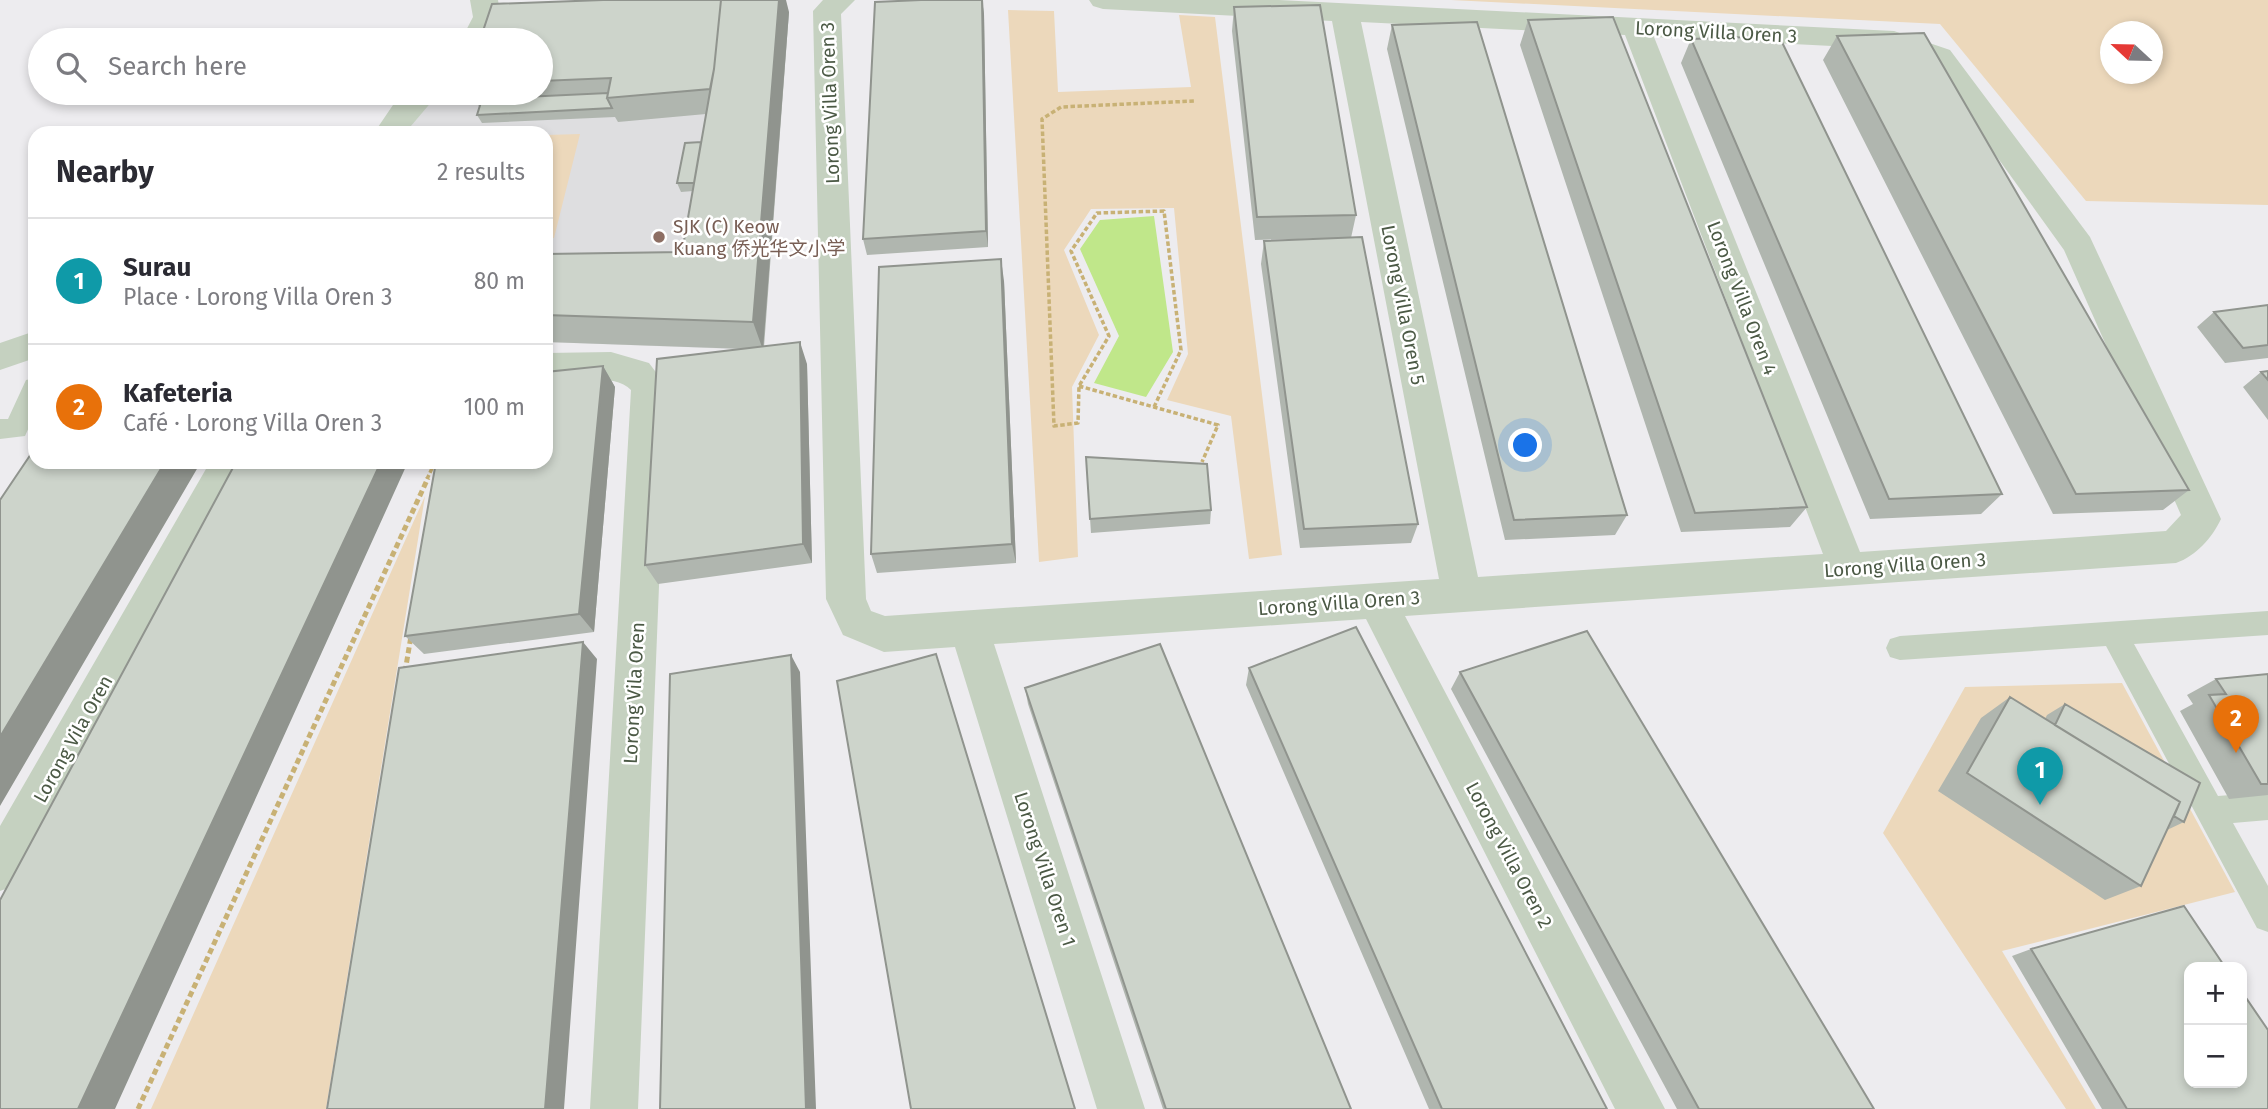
<!DOCTYPE html>
<html lang="en">
<head>
<meta charset="utf-8">
<style>
  body { margin:0; font-family:"Fira Sans","Noto Sans SC",sans-serif; background:#f2f2f3; color:#2b2b33 }
  .controls { position:absolute; right:21px; bottom:21px; display:grid; overflow:hidden; border-radius:14px; box-shadow:0 4px 10px #0003 }
  .controls button { width:63px; height:63px; display:grid; place-items:center; padding:0; border:0; border-bottom:2px solid #e1e1e2; background:#fff; color:#2b2b33; font:35px sans-serif }
  .compass { position:absolute; left:2100px; top:21px; width:63px; height:63px; border-radius:50%; background:#fff; box-shadow:0 4px 10px #0003; rotate:292deg }
  .you { position:absolute; left:1526px; top:446px; width:24px; height:24px; margin:-18px; border:5px solid #fff; border-radius:50%; background:#1a73e8; box-shadow:0 0 0 10px #1a73e833 }
  .badge { display:grid; place-items:center; width:46px; height:46px; border-radius:50%; background:#7c3aed; color:#fff; font-size:23px; font-weight:700 }
  .pin { position:absolute; translate:-50% -58px; filter:drop-shadow(0 2px 4px #0008) }
  .pin::after { content:''; position:absolute; top:37px; width:24px; height:21px; background:inherit; clip-path:polygon(0 0,100% 0,50% 100%) }
  .list { margin:0; padding:0; list-style:none }
  h2 { display:flex; justify-content:space-between; align-items:center; height:91px; margin:0; padding:0 28px; font-size:30px }
  h2 small { font-size:23px; font-weight:400; color:#7c7c81 }
  .list li { display:grid; grid-template-columns:46px 1fr auto; gap:21px; align-items:center; box-sizing:border-box; height:126px; padding:0 28px; border-top:2px solid #e1e1e2 }
  .list b { display:block; font-size:26px; white-space:nowrap }
  .list p { margin:0; font-size:23px; white-space:nowrap; color:#7c7c81 }
  .list em { font-size:23px; font-style:normal; color:#7c7c81 }
  .icon { flex:none; width:38px; height:38px; fill:none; stroke:currentColor; stroke-width:2; stroke-linecap:round; stroke-linejoin:round }
  .map { position:relative; flex:none; width:2268px; height:1109px; overflow:hidden }
  .search { position:absolute; background:#fff; box-shadow:0 4px 10px #0003; left:28px; top:28px; width:525px; height:77px; display:flex; align-items:center; gap:18px; box-sizing:border-box; padding:0 24px; border-radius:38px; color:#7c7c81; font-size:26px }
  .panel { position:absolute; background:#fff; box-shadow:0 4px 10px #0003; left:28px; top:126px; width:525px; height:343px; border-radius:21px }
  .map>svg:first-child { display:block }
  .education { fill:#dedee0 }
  .green { fill:#ecd8bb; fill-rule:evenodd }
  .water { fill:#c0e78a }
  .lines { fill:none; stroke-linecap:round; stroke-linejoin:round }
  .path-far1 { stroke:#c8b175; stroke-width:3.5; stroke-dasharray:4.5 2.5; stroke-linecap:butt }
  .path { stroke:#c8b175; stroke-width:5; stroke-dasharray:6 3.5; stroke-linecap:butt }
  .service { fill:#c5d1c0; fill-rule:evenodd }
  .minor { fill:#c5d1c0; fill-rule:evenodd }
  .wall { fill:#b0b6af }
  .shaded-wall { fill:#90948e }
  .building { fill:#cdd4cb; stroke:#90948e; stroke-width:2 }
  .education-dot { fill:#8d6e63; stroke:#fff; stroke-width:2.5 }
  .labels { text-anchor:middle; dominant-baseline:central; stroke-width:5; stroke-linejoin:round; paint-order:stroke }
  .street-label { font-size:19px; fill:#4b5945; stroke:#fff }
  .education-label { font-size:19px; fill:#785e54; stroke:#fff; text-anchor:start }
</style>
</head>
<body>
<div class="map">
<svg width="2268" height="1109" viewBox="0 0 2268 1109">
  <rect width="100%" height="100%" fill="#edecef"/>
  <path class="education" d="M789,12l-26,338 -217,-8v-209h-138l5,-17 29,-23h99v-53z"/>
  <path class="green" d="M1451,0h817v205l-182,-4 -146,-177zM2110,32h42v42h-42z
    M1008,10l46,1 4,81 133,-5 -12,-72 36,2 67,538 -33,4 -18,-143 -64,-16 21,-46 -14,-146 -83,1 -27,41 35,85 -27,52 6,170 -39,5z
    M580,134l-26,104h-8v-103z
    M425,496l-99,613h-175z
    M2122,683l113,209 -233,59 94,158h-30l-183,-276 82,-146z"/>
  <path class="water" d="M1154,216l19,136 -27,45 -52,-14 25,-47 -39,-87 20,-29z"/>
  <g class="lines">
    <path class="path-far1" d="M1079,386l139,39 -16,37
      M1154,407l27,-57 -17,-139 -67,2 -26,38 38,85 -30,50 -1,37 -24,3 -12,-307 19,-12 133,-6
      M427,479l8,-17"/>
    <path class="path" d="M405,672l6,-36
      M138,1109l290,-631"/>
    <path class="service" d="M35,378v36l-10,22 -25,3v-20h8l18,-39z
      M2268,611v24l-134,9 84,152 50,-4v28l-35,3 35,63v46l-11,-4 -151,-282 -206,14 -10,-3 -4,-9 4,-9 10,-3z"/>
    <path class="minor" d="M470,0h28l3,17 -12,23h-28l12,-23z
      M823,0h32l-14,14 25,585 5,12 14,5 554,-37 -107,-558 -229,-12 -10,-3 -4,-6h190l615,31 56,19 140,187 131,282c-9,19 -25,37 -45,44l-771,53 260,493h-50l-249,-490 -372,25 151,465h-48l-142,-462 -71,5 -41,-17 -17,-36 -13,-588zM1361,22l264,13 198,519 -345,23zM1654,37l237,12 39,15 134,186 117,265 -15,16 -306,21z
      M406,93h33l-34,40h-31l21,-31z
      M35,331v27l-35,12v-27z
      M611,352l38,11 18,24 -29,722h-48l41,-719c-15,-17 -62,-10 -85,-9v-28z
      M210,462h37l-231,423 -16,6v-65z"/>
  </g>
  <path class="wall" d="M983,0l1,14 4,233 -121,8 -4,-16z
    M1234,7l122,208 -5,23 67,286 -7,19 -111,5 -39,-284 3,-23 72,-3 -81,2 -23,-209z
    M789,12l-25,335 43,17 5,199 -154,21 -13,-19 100,-216 -199,-7v-88l136,-2 11,-61 -12,1 -4,-9 24,-41 5,-28 -88,8 -3,-5 -133,6 -5,-8 3,-7 -9,-15h70v-53z
    M1528,20l279,487 -17,20 -109,5 -161,-487z
    M1392,25l235,490 -12,20 -110,5 -118,-491z
    M1837,36l352,454 -26,20 -110,4 -230,-454z
    M1691,39l311,455 -21,20 -111,5 -189,-456z
    M1004,281l12,282 -139,10 -6,-19z
    M2268,305v53l-43,5 -28,-36 17,-15z
    M603,366l12,21 -21,245 -170,22 -19,-18z
    M2268,371v49l-25,-33 18,-15z
    M1086,457l125,53 -1,14 -119,9z
    M1249,668l358,441h-178l-183,-424z
    M1460,672l414,437h-197l-226,-420z
    M2268,674v121l-39,4 -49,-88 13,-7 -6,-9 29,-16z
    M1025,688l326,421h-188l-135,-405z
    M2010,697l35,22 2,-4 18,-11 119,118 -17,8 -26,56 -36,14 -167,-109 43,-73z
    M2031,949l237,160h-166l-90,-153z"/>
  <path class="shaded-wall" d="M779,0h7l3,12 -26,338 -10,-28z
    M982,0l2,14 4,233 -2,-16z
    M1001,259l3,22 12,282 -4,-19z
    M800,342l7,22 5,199 -9,-19z
    M603,366l12,21 -21,245 -15,-18z
    M165,462h36l-201,344v-69z
    M381,462h27l-293,647h-37z
    M583,642l14,17 -33,450h-19z
    M791,655l9,17 16,437h-10z"/>
  <path class="building" d="M603,0h118l-7,69 -4,20 -103,9 4,-20 -70,3v-41h-61l12,-36z
    M721,0h58l-26,322 -207,-7v-61l136,-2 32,-183z
    M921,0h61l4,231 -123,8 12,-237z
    M1320,5l36,210 -99,2 -23,-210z
    M1613,17l194,490 -112,6 -167,-493z
    M1477,22l150,493 -113,5 -122,-495z
    M1924,33l265,457 -113,4 -239,-458z
    M1779,36l223,458 -113,5 -198,-460z
    M608,93l-1,5 5,10 -135,7 5,-16z
    M701,142l-7,41h-17l8,-40z
    M1362,237l56,287 -114,5 -40,-288z
    M1001,259l11,285 -141,10 8,-287z
    M2268,305v40l-25,3 -29,-36z
    M800,342l3,202 -158,21 12,-206z
    M603,366l-24,248 -174,22 31,-174h110v-90z
    M2268,371v9l-7,-8z
    M35,448v14h130l-165,275v-237z
    M1086,457l121,7 4,46 -121,9z
    M236,462h145l-303,647h-78v-209z
    M1356,627l251,482h-165l-193,-441z
    M1587,631l287,478h-175l-239,-437z
    M583,642l-38,467h-218l72,-441z
    M1160,644l191,465h-185l-141,-421z
    M936,654l139,455h-164l-74,-428z
    M791,655l15,454h-146l10,-435z
    M2268,674v110h-7l-52,-89 17,-1 -10,-15z
    M2010,697l170,105 -39,84 -174,-113z
    M2065,704l135,79 -16,39 -10,-6 6,-14 -125,-77z
    M2184,906l41,61h-36v116h53v-91l26,38v79h-141l-96,-160z"/>
  <circle class="education-dot" cx="659" cy="237" r="7"/>
  <g class="labels">
    <g class="street-label">
      <text transform="translate(1716 32) rotate(3)">Lorong Villa Oren 3</text>
      <text transform="translate(830 103) rotate(-92)">Lorong Villa Oren 3</text>
      <text transform="translate(1742 298) rotate(69)">Lorong Villa Oren 4</text>
      <text transform="translate(1403 305) rotate(79)">Lorong Villa Oren 5</text>
      <text transform="translate(1905 565) rotate(-4)">Lorong Villa Oren 3</text>
      <text transform="translate(1339 603) rotate(-4)">Lorong Villa Oren 3</text>
      <text transform="translate(634 693) rotate(-87)">Lorong Vila Oren</text>
      <text transform="translate(73 739) rotate(-61)">Lorong Vila Oren</text>
      <text transform="translate(1509 855) rotate(62)">Lorong Villa Oren 2</text>
      <text transform="translate(1045 869) rotate(72)">Lorong Villa Oren 1</text>
    </g>
    <g class="education-label">
      <text x="673" y="226">SJK (C) Keow<tspan x="673" dy="22">Kuang 侨光华文小学</tspan></text>
    </g>
  </g>
</svg>
<div class="controls">
<button>+</button>
<button>−</button>
</div>
<svg class="compass" viewBox="-18 -18 36 36"><path d="M0-13l5 13h-10z" fill="#e53935"/><path d="M0 13l5-13h-10z" fill="#7c7c81"/></svg>
<div class="you"></div>
<div class="pin badge" style="left:2040px;top:805px;background:#0f9aa8">1</div>
<div class="pin badge" style="left:2236px;top:753px;background:#e8710a">2</div>
<div class="search"><svg class="icon" aria-label="search" viewBox="0 0 24 24"><circle cx="10" cy="10" r="6"/><path d="M15 15l6 6"/></svg>Search here</div>
<section class="panel">
<h2>Nearby<small>2 results</small></h2>
<ul class="list">
<li><span class="badge" style="background:#0f9aa8">1</span><div><b>Surau</b><p>Place · Lorong Villa Oren 3</p></div><em>80 m</em></li>
<li><span class="badge" style="background:#e8710a">2</span><div><b>Kafeteria</b><p>Café · Lorong Villa Oren 3</p></div><em>100 m</em></li>
</ul>
</section>
</div>
</body>
</html>
